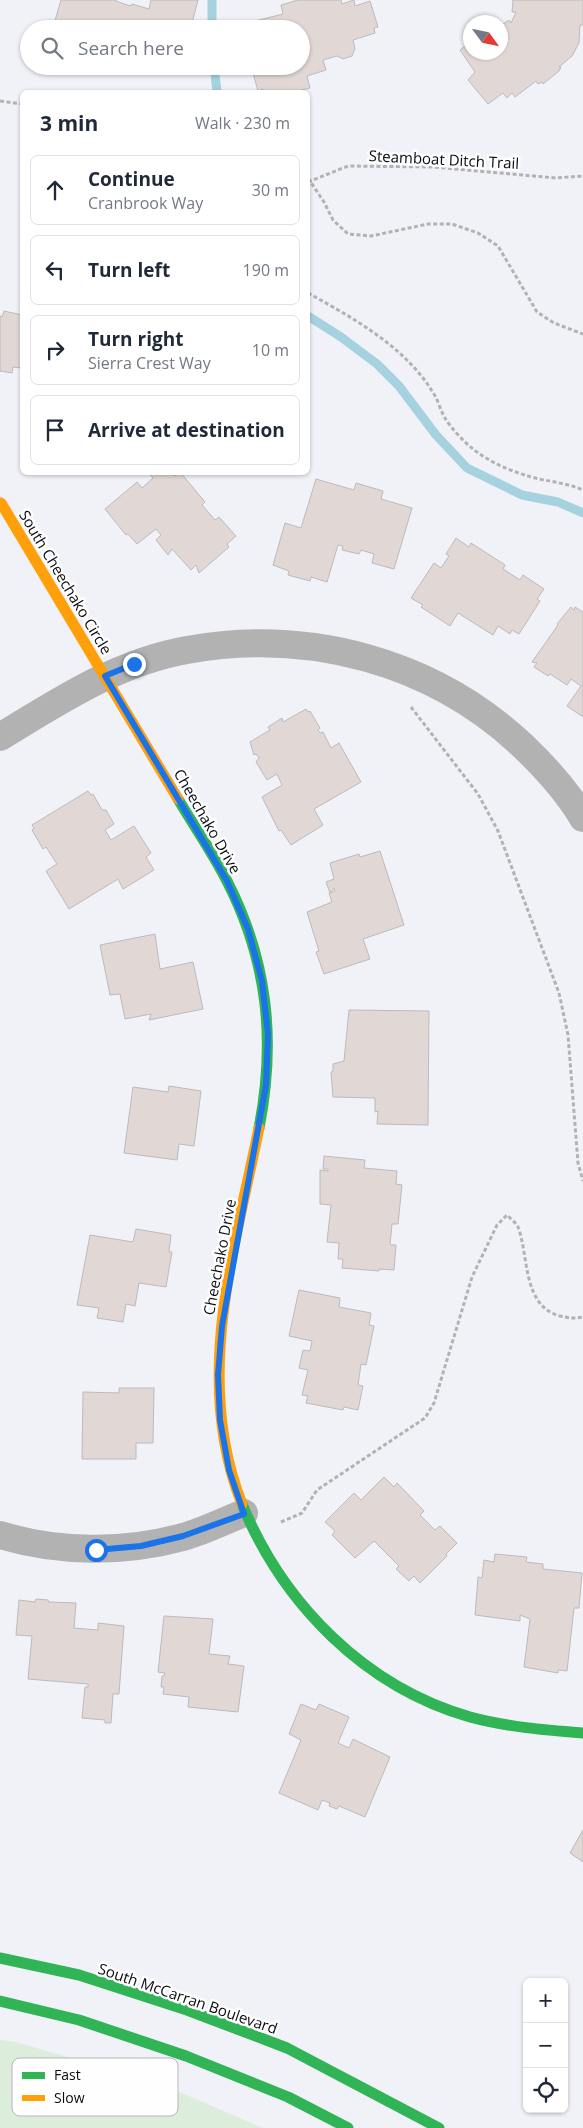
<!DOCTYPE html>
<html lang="en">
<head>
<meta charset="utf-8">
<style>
  body { margin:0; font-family:"Open Sans",sans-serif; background:#f2f2f3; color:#1f2937 }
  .controls { position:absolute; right:15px; bottom:15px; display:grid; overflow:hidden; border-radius:8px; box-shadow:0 1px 4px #0004 }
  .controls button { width:45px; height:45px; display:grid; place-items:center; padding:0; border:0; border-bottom:1px solid #e0e1e3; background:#fff; color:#1f2937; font:25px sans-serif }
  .compass { position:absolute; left:463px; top:15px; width:45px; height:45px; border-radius:50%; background:#fff; box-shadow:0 1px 4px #0004; rotate:123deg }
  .stop { position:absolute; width:15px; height:15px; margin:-11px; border:4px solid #1a73e8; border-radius:50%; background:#fff }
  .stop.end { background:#1a73e8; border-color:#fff; box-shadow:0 1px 5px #0008 }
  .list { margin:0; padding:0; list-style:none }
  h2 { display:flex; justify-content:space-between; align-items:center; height:65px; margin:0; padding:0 20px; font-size:21px }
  h2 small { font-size:16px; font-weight:400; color:#747a83 }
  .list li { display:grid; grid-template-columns:32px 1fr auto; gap:15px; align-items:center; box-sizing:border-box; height:70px; margin:0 10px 10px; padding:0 10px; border:1px solid #e0e1e3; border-radius:8px }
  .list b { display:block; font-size:19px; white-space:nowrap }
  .list p { margin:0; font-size:16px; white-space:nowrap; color:#747a83 }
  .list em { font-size:16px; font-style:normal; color:#747a83 }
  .icon { flex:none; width:28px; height:28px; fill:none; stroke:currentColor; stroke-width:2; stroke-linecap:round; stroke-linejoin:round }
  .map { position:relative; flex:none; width:583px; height:2128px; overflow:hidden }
  .search { position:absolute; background:#fff; box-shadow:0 1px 4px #0004; left:20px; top:20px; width:290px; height:55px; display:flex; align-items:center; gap:12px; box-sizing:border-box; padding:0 18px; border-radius:28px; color:#747a83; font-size:19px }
  .panel { position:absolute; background:#fff; box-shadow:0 1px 4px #0004; left:20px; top:90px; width:290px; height:385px; border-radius:8px }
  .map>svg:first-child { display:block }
  .green { fill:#ddeddb }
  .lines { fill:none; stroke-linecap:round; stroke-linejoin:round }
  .stream { stroke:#a6d1de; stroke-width:9 }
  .building { fill:#e1d8d6; stroke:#bbbabc }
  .path { stroke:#b2b2b4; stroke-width:3; stroke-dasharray:4 2.5; stroke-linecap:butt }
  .street { stroke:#b3b2b2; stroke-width:28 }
  .fast { stroke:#30b455; stroke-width:11 }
  .slow { stroke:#ff9f0a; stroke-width:11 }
  .route { stroke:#1a73e8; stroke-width:6 }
  .labels { text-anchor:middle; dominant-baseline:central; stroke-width:5; stroke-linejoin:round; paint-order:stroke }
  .street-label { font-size:15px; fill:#0a0b0f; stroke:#fefefe }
  .key { fill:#fefefe; stroke:#b5b5b6; stroke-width:1 }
  .key-label { font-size:14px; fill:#0a0b0f }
</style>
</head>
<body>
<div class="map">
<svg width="583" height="2128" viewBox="0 0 583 2128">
  <rect width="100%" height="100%" fill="#f0f2f8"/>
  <path class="green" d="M0,2040l16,2 152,45 95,41h-263z"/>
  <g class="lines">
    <path class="stream" d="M212,29v-29
      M214,66l3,26
      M308,316l33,21 36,27 22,22 37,49 31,33 55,27 36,7 25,11"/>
  </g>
  <path class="building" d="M61,0h53l10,4 7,2 1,-2 17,5 2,-9h47l-6,23 4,1 -2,5h-138l1,-4 -3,-1z
    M298,0h43l1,4 12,-4 1,6 15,-5 8,26 -4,1 1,5 -22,7 2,9 -3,7 -9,3 -6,-3 -14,4 3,10 -19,6 3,12 -16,4h-30l-1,-3 -5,2 -7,-25h50v-37l-62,-1 4,-1v-3l40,-10 -2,-9z
    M513,0h70v25h-3l-1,18 -7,13 -13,11h2l-2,4 -16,13 -1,-2 -4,2 -2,-3 -21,16 -3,-4 -5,5 -4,-5 -15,11 -20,-24 7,-8 -15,-22 10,-8v10h30v-26l9,-6 2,3 5,-11h-4z
    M4,311l18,4v45l-1,8 -8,-1 -1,6 -12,-2v-55l2,1z
    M154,472h18l3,4 5,-4 25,30 -3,3 13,15 4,-3 17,19 -9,8 2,3 -30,26 -3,-8 -5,5 -19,-21 -4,6 -12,-15 5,-5 -5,-6 -19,15 -9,-10 -2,1 -21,-26 32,-27 5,6 11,-10 -3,-3z
    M316,479l38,11 2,-7 27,8 -2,8 31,9 -18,61 -22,-6 2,-9 -13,-4 -2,4 -17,-4 1,-4 -5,-1 -11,37 -16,-5 -1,4 -22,-6 1,-4 -16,-6 12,-42 16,5z
    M456,538l13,9 2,-4 34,22 -2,4 17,11 3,-5 21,14 -7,10 3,2 -21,33 -7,-4 -2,4 -12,-8 -5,9 -35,-22 -8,13 -29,-19 2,-2 -12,-7 23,-35 7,5 8,-12 -3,-2z
    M571,607l3,3 1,-3 8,5v105l-16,-11 14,-20 -10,-7 -4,6 -17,-11 -2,2 -14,-9 3,-4 -5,-1 26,-37 -1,-1z
    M306,709l2,3 2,-1 10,17 -2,2 2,3 3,-1 8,16 8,-5 22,39 -47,27 9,16 -32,20 -10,-15 -2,1 -17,-34 20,-12 -5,-11 -10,6 -11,-18 3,-4 -3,-4 -2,1 -4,-13 20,-12 -2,-3 14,-9 1,4z
    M88,791l3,4 2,-1 9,16h4l8,14 -9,6 6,10 23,-14 17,27 -5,4 8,13 -31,19 -5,-10 -49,30 -23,-38 11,-7 -11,-17 -3,2 -11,-19 2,-2 -2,-3z
    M380,851l24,74 -41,14 7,20 -46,15 -8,-22 3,-1 -12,-39 25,-10 -3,-9 6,-2 -1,-3 -4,5 -4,-11 8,-3 -4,-16 29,-9 1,3z
    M155,934l5,35 33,-7 10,47 -54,11 2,-6 -26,5 -5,-25 -10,1 -10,-50z
    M349,1010l80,1 -1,114 -51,-1 1,-13 -3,1v-14l-42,-1 -2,-25 2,-1v-7l11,-3z
    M169,1086l32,5 -7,55 -15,-2 -2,16 -53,-7 9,-66 35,5z
    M324,1156l41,4 -1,8 33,3 -1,13 6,1 -4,39h-6l-2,21h6l-2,25 -15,-1v2l-37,-3 1,-9h-5l1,-16 -12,-1 4,-37 -11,-1v-34l8,1v-2h-5z
    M136,1229l35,6 -2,17h3l-6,35 -27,-4 -4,23 -9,-2 -3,18 -26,-4 2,-10 -22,-3 13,-70 43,7z
    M299,1290l41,8 -1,9 32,6 -2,12 5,1 -8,39 -5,-1 -3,21 5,1 -5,24 -14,-3 -1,3 -37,-7 2,-7 -6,-1 6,-25 -9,-2 4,-18 7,1 2,-10 -23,-5z
    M119,1388h35l-1,55h-17v16h-54l1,-67 36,1z
    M384,1477l10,10 3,-4 27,28 -4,4 15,15 5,-4 17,17 -11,11 1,2 -27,27 -6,-7 -5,5 -13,-12 3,-3 -25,-25 -19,17 -23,-23 3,-4 -10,-9 29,-29 7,7z
    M495,1554l32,3 -1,5 17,2v5l39,4 -3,35h-5l-7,63 -9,-1v3l-34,-6 6,-48 -10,-4v6l-45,-6 3,-38 4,1 2,-18 10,2z
    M36,1599l12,1 1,2 27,1 -2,25 24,2v-7l26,3 -5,68h-6l-2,29h-6v-3l-23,-2 3,-31h3v-3l-60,-5 4,-43 -16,-1 3,-35 16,2z
    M164,1616l49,3 -4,35 21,2 -2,8 16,2 -6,46 -50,-5 1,-10 -26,-3 1,-7h-3l1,-11h2l1,-3 -7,-1z
    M301,1704l15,6 3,-6 30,13 -11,26 11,5 4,-9 37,18 -25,60 -26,-11 -2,3 -8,-3 1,-3 -8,-3 -4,10 -39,-17 22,-53 -12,-6z
    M583,1830v32l-13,-9z"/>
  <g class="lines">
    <path class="path" d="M0,101l22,3
      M308,178l16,24 9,18 15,14 23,2 57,-12h24l26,9 20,13 39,66 17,11 29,11
      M308,182l40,-16 85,1 123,11 27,-2
      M308,293c45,25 96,53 124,98 6,8 8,19 13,27 6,10 19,24 28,31 19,15 42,24 66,30 15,3 30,5 44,11
      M411,707l67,87 20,37 61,162 9,42 10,128 5,18
      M281,1522l21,-9 15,-23 108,-72 9,-15 38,-126 25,-52 10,-10c4,4 9,8 11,12 11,28 4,79 42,89 9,2 14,3 23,1"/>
    <path class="street" d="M0,737c59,-36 118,-75 187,-87 121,-22 246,11 336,96 22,21 44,45 60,72
      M0,1535c59,18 124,18 183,2 21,-6 41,-16 61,-24"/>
    <path class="fast" d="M178,799c16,27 35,54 49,82 41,80 49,160 32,247
      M242,1504c41,100 123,183 228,213 37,10 75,13 113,16
      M0,1958l79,17 108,35 100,38 152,80
      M0,2001l79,19 107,36 102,41 60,31"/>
    <path class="slow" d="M1,503l177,296
      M242,1504c-49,-122 -8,-253 17,-376"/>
  </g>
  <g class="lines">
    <path class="route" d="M96,1550l45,-4 42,-10 61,-22 -15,-44 -9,-50 -2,-45 4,-49 44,-241 2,-51 -6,-53 -14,-52 -21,-48 -122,-205 29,-12"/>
  </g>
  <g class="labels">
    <g class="street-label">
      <text transform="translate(444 159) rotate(3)">Steamboat Ditch Trail</text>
      <text transform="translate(66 582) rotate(59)">South Cheechako Circle</text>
      <text transform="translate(208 821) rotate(60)">Cheechako Drive</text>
      <text transform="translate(219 1257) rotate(-79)">Cheechako Drive</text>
      <text transform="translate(188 1998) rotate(19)">South McCarran Boulevard</text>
    </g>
  </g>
  <rect x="12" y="2058" width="166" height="58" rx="8" class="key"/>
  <rect x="22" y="2072" width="23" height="7" fill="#30b455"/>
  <rect x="22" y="2095" width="23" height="6" fill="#ff9f0a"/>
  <g class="key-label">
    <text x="54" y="2080">Fast</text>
    <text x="54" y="2103">Slow</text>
  </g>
</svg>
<div class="controls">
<button>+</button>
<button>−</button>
<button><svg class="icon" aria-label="locate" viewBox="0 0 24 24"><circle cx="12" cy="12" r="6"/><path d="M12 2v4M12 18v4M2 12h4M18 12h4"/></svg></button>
</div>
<svg class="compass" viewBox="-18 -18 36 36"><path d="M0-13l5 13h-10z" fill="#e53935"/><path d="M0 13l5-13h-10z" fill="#747a83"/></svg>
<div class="stop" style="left:96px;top:1550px"></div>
<div class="stop end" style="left:134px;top:664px"></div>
<div class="search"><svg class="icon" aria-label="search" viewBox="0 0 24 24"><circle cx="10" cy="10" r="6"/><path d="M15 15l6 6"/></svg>Search here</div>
<section class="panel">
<h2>3 min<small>Walk · 230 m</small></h2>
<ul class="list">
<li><svg class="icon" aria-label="ahead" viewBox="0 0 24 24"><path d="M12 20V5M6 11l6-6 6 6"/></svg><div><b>Continue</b><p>Cranbrook Way</p></div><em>30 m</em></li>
<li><svg class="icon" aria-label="left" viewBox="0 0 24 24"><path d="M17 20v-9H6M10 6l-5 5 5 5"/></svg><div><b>Turn left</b></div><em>190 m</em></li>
<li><svg class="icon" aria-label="right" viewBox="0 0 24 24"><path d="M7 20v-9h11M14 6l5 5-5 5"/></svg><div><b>Turn right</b><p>Sierra Crest Way</p></div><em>10 m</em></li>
<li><svg class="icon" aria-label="arrive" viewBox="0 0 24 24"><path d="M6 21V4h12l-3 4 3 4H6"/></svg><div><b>Arrive at destination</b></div></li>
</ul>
</section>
</div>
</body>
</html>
